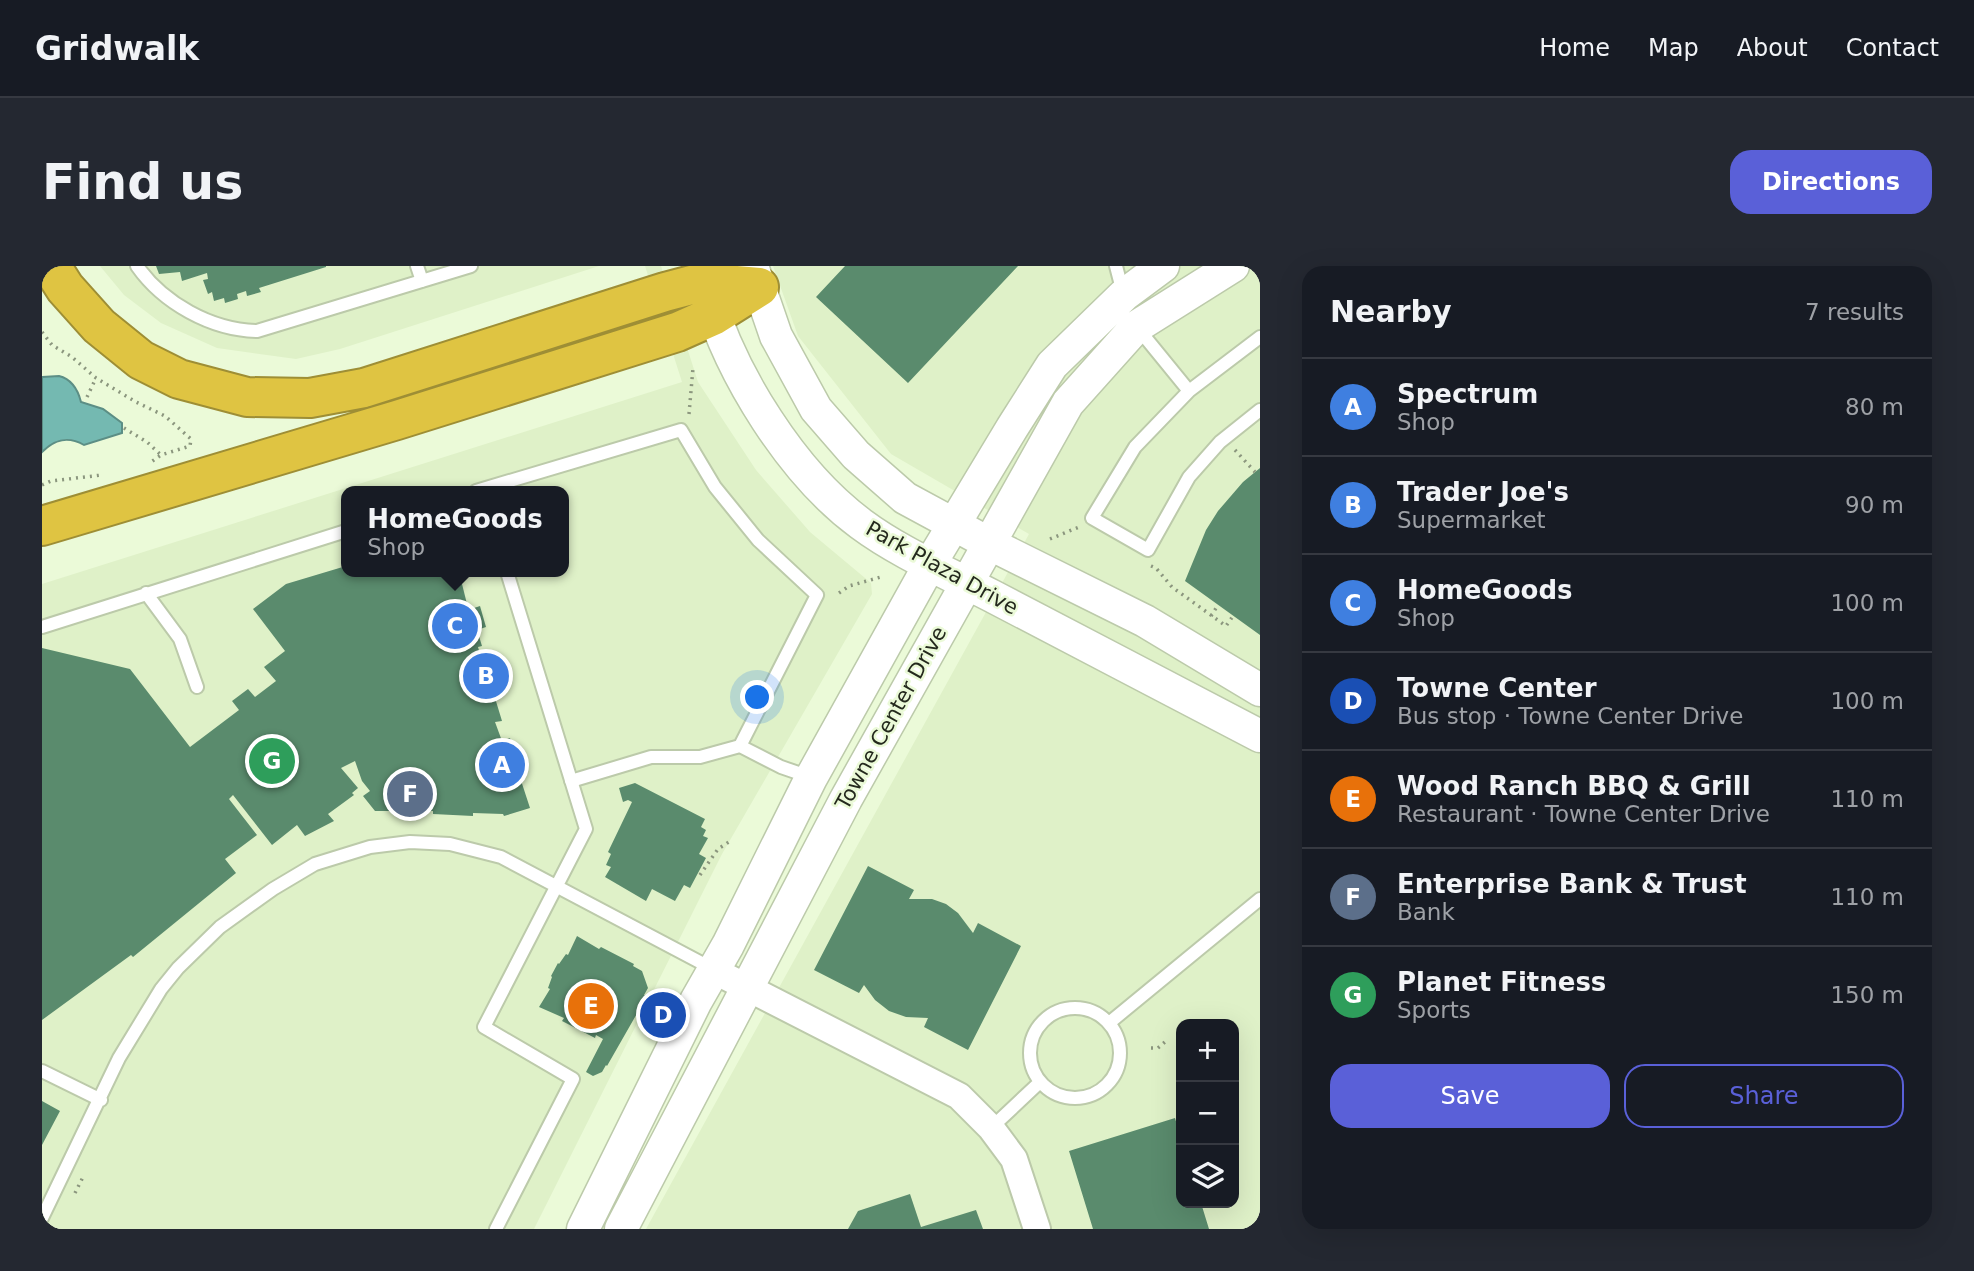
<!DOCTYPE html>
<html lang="en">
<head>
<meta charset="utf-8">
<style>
  body { margin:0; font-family:"DejaVu Sans",sans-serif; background:#242831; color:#f1f3f6 }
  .controls { position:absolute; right:21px; bottom:21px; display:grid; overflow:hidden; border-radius:14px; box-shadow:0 7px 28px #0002 }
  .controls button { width:63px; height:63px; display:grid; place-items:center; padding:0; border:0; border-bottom:2px solid #363941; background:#171b24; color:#f1f3f6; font:35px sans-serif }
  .you { position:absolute; left:716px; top:432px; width:24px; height:24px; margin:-18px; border:5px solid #fff; border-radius:50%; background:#1a73e8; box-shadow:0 0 0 10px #1a73e833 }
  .badge { display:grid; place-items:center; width:46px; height:46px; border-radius:50%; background:#5a60d8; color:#fff; font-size:23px; font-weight:700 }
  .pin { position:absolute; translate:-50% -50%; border:4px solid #fff; box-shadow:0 2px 7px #0006 }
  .popup { position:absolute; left:299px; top:220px; width:228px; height:91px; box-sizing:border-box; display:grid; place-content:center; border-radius:14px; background:#171b24; filter:drop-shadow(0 2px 5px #0005); font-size:23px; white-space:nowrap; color:#9ea1a6 }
  .popup b { font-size:26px; color:#f1f3f6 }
  .popup::after { content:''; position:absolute; left:50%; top:100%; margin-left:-14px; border:14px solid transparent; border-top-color:#171b24 }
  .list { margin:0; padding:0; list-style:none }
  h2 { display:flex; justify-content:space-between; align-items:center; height:91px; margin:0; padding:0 28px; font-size:30px }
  h2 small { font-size:23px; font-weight:400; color:#9ea1a6 }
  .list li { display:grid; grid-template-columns:46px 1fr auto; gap:21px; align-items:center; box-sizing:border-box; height:98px; padding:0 28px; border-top:2px solid #363941 }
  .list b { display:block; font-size:26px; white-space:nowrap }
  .list p { margin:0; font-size:23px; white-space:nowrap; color:#9ea1a6 }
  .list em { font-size:23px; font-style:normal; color:#9ea1a6 }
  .actions { display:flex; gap:14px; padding:21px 28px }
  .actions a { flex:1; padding:16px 0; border:2px solid #5a60d8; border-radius:21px; text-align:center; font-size:24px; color:#5a60d8 }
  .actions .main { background:#5a60d8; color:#fff }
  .icon { flex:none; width:38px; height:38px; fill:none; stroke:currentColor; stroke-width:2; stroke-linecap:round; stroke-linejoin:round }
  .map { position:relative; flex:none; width:1218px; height:963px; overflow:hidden; border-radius:21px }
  header { display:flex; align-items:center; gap:42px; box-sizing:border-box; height:98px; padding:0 35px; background:#171b24; border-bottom:2px solid #363941 }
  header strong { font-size:33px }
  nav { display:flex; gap:38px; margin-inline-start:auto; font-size:24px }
  .intro { display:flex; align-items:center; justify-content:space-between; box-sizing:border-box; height:168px; padding:0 42px }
  h1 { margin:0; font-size:49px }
  .button { padding:18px 32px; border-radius:21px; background:#5a60d8; color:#fff; font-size:24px; font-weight:700 }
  main { display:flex; gap:42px; padding:0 42px }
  aside { flex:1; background:#171b24; border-radius:21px; box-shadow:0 7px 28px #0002 }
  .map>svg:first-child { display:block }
  .built { fill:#dff1c8; fill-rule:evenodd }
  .water { fill:#74b9b1; stroke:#5c8e85; stroke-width:2 }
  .building { fill:#5a8b6d }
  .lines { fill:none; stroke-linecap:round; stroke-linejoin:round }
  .service-casing { stroke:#bccaaa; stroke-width:16 }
  .minor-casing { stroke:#bccaaa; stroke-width:30 }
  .tertiary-casing { stroke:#bccaaa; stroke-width:35 }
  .motorway-casing { stroke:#9e8e35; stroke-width:42 }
  .path { stroke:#8b967e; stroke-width:3.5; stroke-dasharray:2 5; stroke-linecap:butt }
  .service { stroke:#fff; stroke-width:12 }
  .minor { stroke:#fff; stroke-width:26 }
  .tertiary { stroke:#fff; stroke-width:32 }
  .motorway { stroke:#dfc442; stroke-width:38 }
  .labels { text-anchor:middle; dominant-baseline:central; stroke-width:5; stroke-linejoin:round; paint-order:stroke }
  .street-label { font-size:21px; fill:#24291d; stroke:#ebfad8 }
</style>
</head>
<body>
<header>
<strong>Gridwalk</strong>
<nav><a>Home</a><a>Map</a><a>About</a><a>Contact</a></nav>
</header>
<div class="intro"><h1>Find us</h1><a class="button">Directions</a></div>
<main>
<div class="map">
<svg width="1218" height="963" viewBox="0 0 1218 963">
  <rect width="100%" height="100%" fill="#ebfad8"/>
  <path class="built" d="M58,0h499l-259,83 -44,10 -79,-11 -56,-25 -37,-28z
    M603,0h16l37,116 58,88 54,62 61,51 1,11 -150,260 -188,375h-492v-645l640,-202zM304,225h218v81h-218z
    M731,0h487v963h-614l383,-695 -138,-80 -93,-118zM1139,758h53v179h-53z"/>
  <path class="water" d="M17,110c12,3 19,14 22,26l22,7 19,14v10l-38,12c-16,-9 -29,-6 -42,7v-75z"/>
  <path class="building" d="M114,0h170v1l-67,21 2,4 -14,4 -1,-5 -9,3 1,5 -13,4 -1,-5 -10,3 -2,-9 -4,2 -5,-14 5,-1 -1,-6 -25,8 -2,-9 -21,2z
    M803,0h173l-110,117 -92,-86z
    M1218,202v167l-75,-54 21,-51 12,-19 25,-29z
    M304,300v6h113l8,32 2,-1 2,6 9,-3 6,21 -9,3 5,16 -4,1 3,11 4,-1 13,40 -3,1 7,23 -7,1 7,19 8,-3 4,14 -2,1 18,55 -26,8 -1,-2 -30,-1v3l-40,-2v-3h-58l-12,-15 7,-5 -8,-10 -7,-20 -14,7 17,20 -6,5 2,2 -26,19 6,7 -29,15 -8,-11 -25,20 -39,-50 -4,4 28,36 -32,24 11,14 -103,84 -2,-2 -89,65v-372l88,21 60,78 49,-37 -7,-9 16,-12 7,8 21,-16 -12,-14 21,-16 -32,-42 33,-25z
    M593,517l70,36 -4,8 5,3 -3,6 5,2 -9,16 7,4 -16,30 -6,-3 -9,16 -23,-12 -6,12 -41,-24 6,-10 -5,-2 5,-11 -3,-2 24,-50 -4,-2 -5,2 -4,-14z
    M826,600l46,24 -5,9h23l14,5 12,9 15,20 5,-10 43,23 -53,104 -44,-23 4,-9 -22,-1 -17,-6 -14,-11 -11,-15 -5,8 -45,-23z
    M535,670l22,13 2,-2 33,17 -1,2 9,5 6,17 -4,7 3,1 -40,70 -1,-1 -4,7 -9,4 -7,-4 17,-33 -7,-4 -1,3 -33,-17 2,-3 -25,-11 11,-18 -2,-1 4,-11 -1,-1 7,-13 1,1 7,-10 2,1z
    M0,835l18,10 -18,34z
    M1133,852l6,21v64h20l8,26h-116l-24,-78z
    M868,928l11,33 55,-17 7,19h-135l10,-18z"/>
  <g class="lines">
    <g class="service-casing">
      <path id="service" d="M95,0c26,37 74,64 120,65l214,-65
        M375,0l5,15
        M1074,0l7,27
        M1094,60l53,65
        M1218,71l-71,54 -54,56 -43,71 56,32 41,-73 31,-35 40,-32
        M434,225l205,-61 34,57 43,53 59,55 -77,151 -40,11h-49l-80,24
        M104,327l34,46 17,48
        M0,361l304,-96
        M698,480l41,21 29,10
        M988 787a45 45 0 1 1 90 0a45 45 0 1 1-90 0Z
        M1067,757l151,-124
        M0,805l59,29
        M949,862l49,-46
        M0,952l77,-160 42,-69 17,-21 42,-41 53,-38 42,-25 55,-17 40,-5 40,2 51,13 212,112
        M454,963l77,-150 -89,-52 102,-198 -79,-257"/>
    </g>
    <g class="minor-casing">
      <path id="minor" d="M671,704l246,126 32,32 23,31 23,70"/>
    </g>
    <g class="tertiary-casing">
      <path id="tertiary" d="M710,0l24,70 40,73 40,46 49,43 85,46 155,77 115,69
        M665,27c24,82 85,180 154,231 39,29 87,49 131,72 89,47 179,93 268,140
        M541,963l113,-228 32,-56 83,-167 119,-214 82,-136 40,-63 72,-70 39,-29
        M579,963l225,-430 222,-396 68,-76 97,-61"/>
    </g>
    <g class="motorway-casing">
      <path id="motorway" d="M9,0l14,22 34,38 42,34 38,19 68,18 63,1 54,-10 301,-96 38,-10 56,5
        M0,260l355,-106 280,-88 36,-16 46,-29"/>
    </g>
    <path class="path" d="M0,66l10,13 20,12 24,21 40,24 29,14 26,23 -1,7 -29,9 -10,7
      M45,131l9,-19
      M647,148l4,-46
      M82,162l23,14 14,13
      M1193,184l20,22
      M0,219l9,-4 51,-6
      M1008,273l29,-12
      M1109,300l5,2 16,19 54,39 7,-10
      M797,327l10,-7 32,-9
      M1169,350l7,-11
      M658,609l18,-26 14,-9
      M1109,782h7l8,-7
      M33,927l8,-16"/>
    <use href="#service" class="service"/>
    <use href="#minor" class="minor"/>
    <use href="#tertiary" class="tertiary"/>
    <use href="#motorway" class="motorway"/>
  </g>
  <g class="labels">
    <g class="street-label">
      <text transform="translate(900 302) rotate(29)">Park Plaza Drive</text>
      <text transform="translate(849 452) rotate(-61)">Towne Center Drive</text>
    </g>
  </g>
</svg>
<div class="controls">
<button>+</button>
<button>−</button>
<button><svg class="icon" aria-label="layers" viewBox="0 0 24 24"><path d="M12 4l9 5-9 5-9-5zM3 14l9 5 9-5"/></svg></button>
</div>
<div class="you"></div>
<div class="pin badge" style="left:460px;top:499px;background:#3f7fe0">A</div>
<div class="pin badge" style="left:444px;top:410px;background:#3f7fe0">B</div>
<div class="pin badge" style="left:413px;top:360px;background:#3f7fe0">C</div>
<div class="popup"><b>HomeGoods</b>Shop</div>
<div class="pin badge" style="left:621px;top:749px;background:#1a4fb4">D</div>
<div class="pin badge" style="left:549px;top:740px;background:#e8710a">E</div>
<div class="pin badge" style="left:368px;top:528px;background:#5c6f8a">F</div>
<div class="pin badge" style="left:230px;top:495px;background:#2e9e5b">G</div>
</div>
<aside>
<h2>Nearby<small>7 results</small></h2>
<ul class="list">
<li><span class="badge" style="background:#3f7fe0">A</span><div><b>Spectrum</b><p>Shop</p></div><em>80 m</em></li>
<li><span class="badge" style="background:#3f7fe0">B</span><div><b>Trader Joe's</b><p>Supermarket</p></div><em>90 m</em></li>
<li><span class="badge" style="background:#3f7fe0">C</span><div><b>HomeGoods</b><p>Shop</p></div><em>100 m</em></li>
<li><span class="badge" style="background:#1a4fb4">D</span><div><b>Towne Center</b><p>Bus stop · Towne Center Drive</p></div><em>100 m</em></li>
<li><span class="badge" style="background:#e8710a">E</span><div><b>Wood Ranch BBQ &amp; Grill</b><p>Restaurant · Towne Center Drive</p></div><em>110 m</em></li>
<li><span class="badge" style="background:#5c6f8a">F</span><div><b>Enterprise Bank &amp; Trust</b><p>Bank</p></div><em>110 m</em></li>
<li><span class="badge" style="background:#2e9e5b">G</span><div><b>Planet Fitness</b><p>Sports</p></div><em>150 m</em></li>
</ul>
<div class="actions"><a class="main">Save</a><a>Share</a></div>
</aside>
</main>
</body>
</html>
